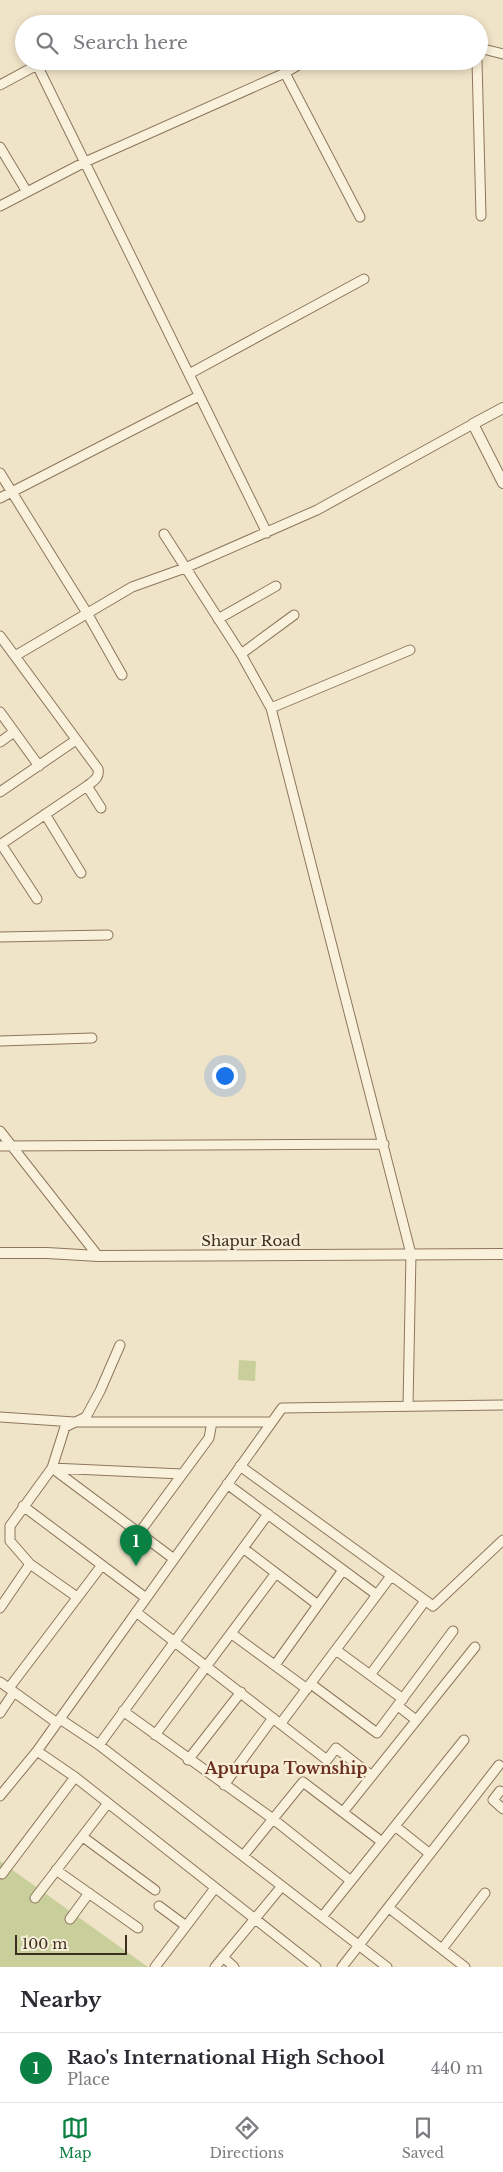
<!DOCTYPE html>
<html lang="en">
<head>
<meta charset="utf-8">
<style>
  body { margin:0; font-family:"Libre Baskerville",serif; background:#f2f2f3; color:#2b2b33 }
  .scale { position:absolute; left:15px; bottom:12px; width:112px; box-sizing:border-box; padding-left:5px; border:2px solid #3d2e20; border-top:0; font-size:14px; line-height:18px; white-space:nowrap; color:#3d2e20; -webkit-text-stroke:4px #f7eed8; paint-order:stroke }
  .you { position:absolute; left:224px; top:1075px; width:18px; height:18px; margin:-12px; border:4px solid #fff; border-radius:50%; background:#1a73e8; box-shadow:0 0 0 8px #1a73e833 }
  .badge { display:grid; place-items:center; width:32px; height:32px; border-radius:50%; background:#0b8043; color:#fff; font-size:16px; font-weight:700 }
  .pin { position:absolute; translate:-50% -41px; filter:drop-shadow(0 1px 2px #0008) }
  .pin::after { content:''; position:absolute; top:26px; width:18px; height:15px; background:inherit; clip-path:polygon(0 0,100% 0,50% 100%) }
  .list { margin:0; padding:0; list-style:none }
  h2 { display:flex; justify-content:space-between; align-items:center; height:65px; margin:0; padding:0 20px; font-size:21px }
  h2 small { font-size:16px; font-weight:400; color:#7c7c81 }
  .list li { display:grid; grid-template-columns:32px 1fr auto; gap:15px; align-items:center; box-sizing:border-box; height:70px; padding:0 20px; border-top:1px solid #e1e1e2 }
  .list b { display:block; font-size:19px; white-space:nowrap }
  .list p { margin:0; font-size:16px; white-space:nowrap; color:#7c7c81 }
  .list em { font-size:16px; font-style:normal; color:#7c7c81 }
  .icon { flex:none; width:28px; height:28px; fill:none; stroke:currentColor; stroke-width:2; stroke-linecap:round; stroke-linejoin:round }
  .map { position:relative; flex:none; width:503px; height:1967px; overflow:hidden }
  .search { position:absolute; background:#fff; box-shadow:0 2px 8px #0003; left:15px; right:15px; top:15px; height:55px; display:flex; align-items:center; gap:12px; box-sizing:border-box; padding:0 18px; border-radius:28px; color:#7c7c81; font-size:19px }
  .sheet { height:135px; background:#fff }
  nav { display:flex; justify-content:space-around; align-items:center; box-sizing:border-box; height:70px; border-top:1px solid #e1e1e2; background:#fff; font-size:14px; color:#7c7c81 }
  nav a { display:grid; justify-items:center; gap:2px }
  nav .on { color:#0b8043 }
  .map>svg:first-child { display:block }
  .green { fill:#c9cf9b }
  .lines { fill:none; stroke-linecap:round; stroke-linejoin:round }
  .minor-casing { stroke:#8d765c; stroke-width:11 }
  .tertiary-casing { stroke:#8d765c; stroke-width:12 }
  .minor { stroke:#faf1dc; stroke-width:9 }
  .tertiary { stroke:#faf1dc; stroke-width:10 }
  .labels { text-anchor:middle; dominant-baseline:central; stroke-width:4.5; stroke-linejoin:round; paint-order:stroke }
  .street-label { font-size:15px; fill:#3d2e20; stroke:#f7eed8 }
  .neighbourhood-label { font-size:16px; font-weight:bold; fill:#6b2e1e; stroke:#f7eed8 }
</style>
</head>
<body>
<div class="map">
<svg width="503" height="1967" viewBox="0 0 503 1967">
  <rect width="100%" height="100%" fill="#f0e4c8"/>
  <path class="green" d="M239,1360l17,1 -1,20 -17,-1z
    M0,1861l148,106h-148z"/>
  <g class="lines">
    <g class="minor-casing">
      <path id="minor" d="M479,48l24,6
        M477,61l4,155
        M285,73l75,144
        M0,85l37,-20 230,468
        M0,147l27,45
        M0,206l85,-44 200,-89 20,-12
        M189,374l175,-95
        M0,473l87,140 35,62
        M0,498l199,-102
        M164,534l77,120 30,54 140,546 -3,152
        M218,619l58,-33
        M0,636l98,133c2,9 -5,12 -11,17l-87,59
        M241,654l53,-39
        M15,656l117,-69 53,-19 132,-58 156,-86
        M271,708l139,-58
        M0,712l39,54
        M0,742l14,-10
        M87,786l14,22
        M0,792l76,-52
        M45,814l36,59
        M1,844l36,55
        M0,937l108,-2
        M0,1041l92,-3
        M0,1131l98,125
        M0,1146l384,-2
        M0,1417l74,5h198
        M240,1466l193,140 70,-66
        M52,1468l122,91
        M52,1468l130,6
        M227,1484l150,111
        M23,1506l123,92
        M139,1533l70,-95 3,-16
        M243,1548l75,57
        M77,1597l-47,-33 -20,-23v-15l42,-58 13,-41 21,-10 14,-26 20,-46
        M0,1608l30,-44
        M136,1612l191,148 9,-12 36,28
        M232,1634l75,55
        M336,1650l67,49
        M275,1665l68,-95
        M370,1675l55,-74
        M0,1682l57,41
        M311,1684l66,49 76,-102
        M9,1688l93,-123
        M398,1706l18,14
        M123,1711l150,108 78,62
        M0,1713l14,-21
        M60,1719l39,26 288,222
        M281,1723l110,-147
        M155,1735l121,-162
        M99,1745l169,-231
        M37,1751l38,26 241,190
        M188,1760l53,-68
        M224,1785l49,-67
        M500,1791l-7,9 10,9
        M0,1796l37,-45 245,-343 221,-3
        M343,1812l132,-165
        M395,1826l35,28
        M83,1837l72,53
        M243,1856l60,-74 79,60
        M56,1870l82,58
        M2,1874l73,-97
        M35,1898l73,-95
        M159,1906l27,20
        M389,1908l76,59
        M322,1917l142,-177
        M70,1919l19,-26
        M442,1949l43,-56
        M223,1957l11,10
        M155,1967l60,-79
        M215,1967l67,-81
        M342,1967l157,-202"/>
    </g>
    <g class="tertiary-casing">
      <path id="tertiary" d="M503,408l-30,16 30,59
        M0,1253h47l51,3 405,-2"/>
    </g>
    <use href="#minor" class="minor"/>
    <use href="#tertiary" class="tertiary"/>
  </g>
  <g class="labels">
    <g class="street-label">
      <text x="251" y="1240">Shapur Road</text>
    </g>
    <g class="neighbourhood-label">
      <text x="286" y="1768">Apurupa Township</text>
    </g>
  </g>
</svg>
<div class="scale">100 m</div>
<div class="you"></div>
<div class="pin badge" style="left:136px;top:1566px">1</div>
<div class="search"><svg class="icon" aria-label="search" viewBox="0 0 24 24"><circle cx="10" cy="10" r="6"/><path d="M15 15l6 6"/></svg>Search here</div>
</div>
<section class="sheet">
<h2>Nearby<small></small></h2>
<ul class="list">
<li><span class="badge">1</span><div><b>Rao's International High School</b><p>Place</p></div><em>440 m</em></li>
</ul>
</section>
<nav>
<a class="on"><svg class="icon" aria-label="map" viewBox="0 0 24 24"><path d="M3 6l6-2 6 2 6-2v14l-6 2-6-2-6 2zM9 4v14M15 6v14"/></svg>Map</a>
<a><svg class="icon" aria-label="directions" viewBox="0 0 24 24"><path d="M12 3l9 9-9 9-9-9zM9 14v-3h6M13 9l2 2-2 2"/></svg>Directions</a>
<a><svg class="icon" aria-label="saved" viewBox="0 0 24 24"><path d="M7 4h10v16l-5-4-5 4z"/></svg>Saved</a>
</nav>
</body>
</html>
